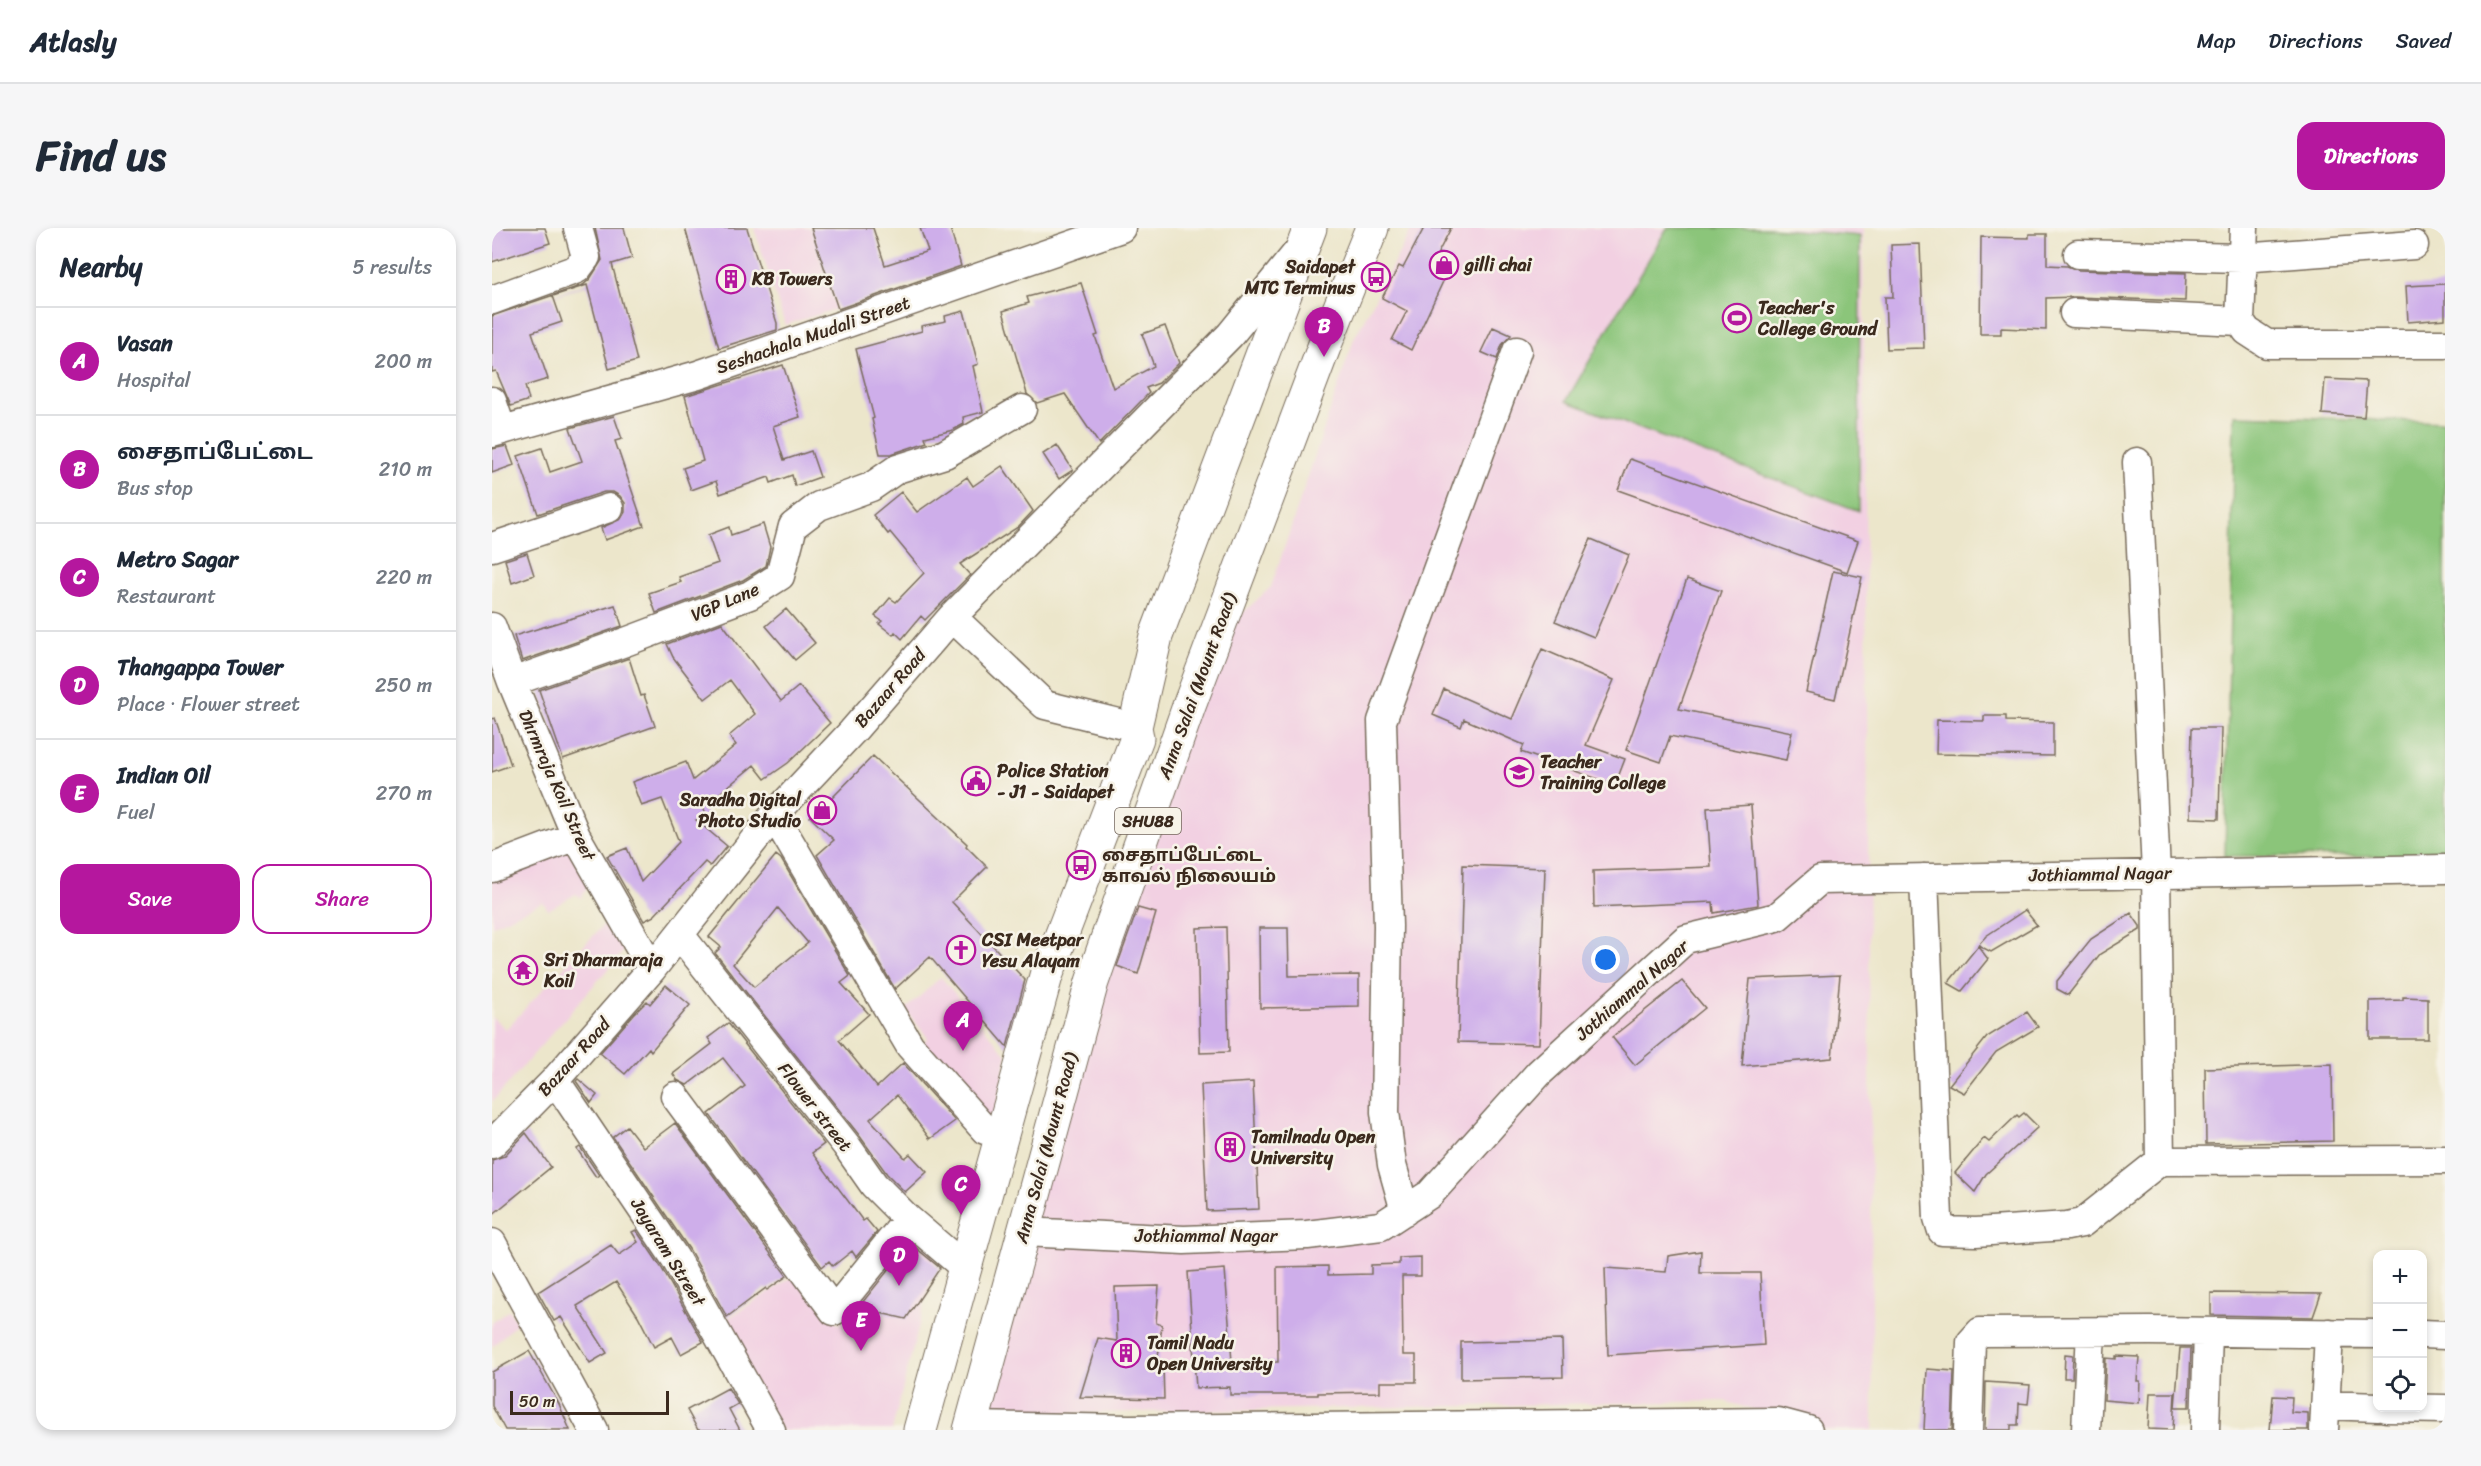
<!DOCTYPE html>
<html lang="en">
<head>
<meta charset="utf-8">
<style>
  body { margin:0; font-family:Sriracha,"Noto Sans Tamil",sans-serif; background:#f6f6f7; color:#1f2937 }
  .controls { position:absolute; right:18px; bottom:18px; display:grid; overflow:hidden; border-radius:12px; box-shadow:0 3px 9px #0003 }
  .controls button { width:54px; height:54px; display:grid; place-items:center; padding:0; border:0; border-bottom:2px solid #e0e1e3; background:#fff; color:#1f2937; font:30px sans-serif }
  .scale { position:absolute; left:18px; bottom:15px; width:159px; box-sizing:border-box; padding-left:6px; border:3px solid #3b2a1e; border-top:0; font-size:16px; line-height:21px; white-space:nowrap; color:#3b2a1e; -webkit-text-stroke:4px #f7f3e8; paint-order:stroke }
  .you { position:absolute; left:1114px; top:732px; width:21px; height:21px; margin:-15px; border:4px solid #fff; border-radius:50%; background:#1a73e8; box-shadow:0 0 0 9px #1a73e833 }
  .badge { display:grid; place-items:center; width:39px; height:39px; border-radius:50%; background:#b5179e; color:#fff; font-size:20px; font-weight:700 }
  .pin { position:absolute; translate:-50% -50px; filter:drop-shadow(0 2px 3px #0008) }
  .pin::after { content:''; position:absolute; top:32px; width:21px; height:18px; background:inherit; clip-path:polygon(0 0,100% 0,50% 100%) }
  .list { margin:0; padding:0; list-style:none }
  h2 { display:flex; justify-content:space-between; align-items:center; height:78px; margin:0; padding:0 24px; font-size:26px }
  h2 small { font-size:20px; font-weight:400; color:#747a83 }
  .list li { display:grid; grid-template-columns:39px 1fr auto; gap:18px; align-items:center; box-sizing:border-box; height:108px; padding:0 24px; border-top:2px solid #e0e1e3 }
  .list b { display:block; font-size:22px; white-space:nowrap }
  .list p { margin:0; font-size:20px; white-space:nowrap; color:#747a83 }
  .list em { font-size:20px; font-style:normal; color:#747a83 }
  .actions { display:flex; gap:12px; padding:18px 24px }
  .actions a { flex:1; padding:14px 0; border:2px solid #b5179e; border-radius:18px; text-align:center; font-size:21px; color:#b5179e }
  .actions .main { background:#b5179e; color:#fff }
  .icon { flex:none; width:33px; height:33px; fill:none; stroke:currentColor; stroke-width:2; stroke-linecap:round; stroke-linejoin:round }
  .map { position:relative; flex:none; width:1953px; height:1202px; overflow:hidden; border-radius:18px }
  header { display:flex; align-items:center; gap:36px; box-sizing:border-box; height:84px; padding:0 30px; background:#fff; border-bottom:2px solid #e0e1e3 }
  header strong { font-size:28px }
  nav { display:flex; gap:33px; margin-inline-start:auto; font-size:21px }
  .intro { display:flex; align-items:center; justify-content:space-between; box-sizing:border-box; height:144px; padding:0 36px }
  h1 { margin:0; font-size:42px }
  .button { padding:15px 27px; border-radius:18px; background:#b5179e; color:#fff; font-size:21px; font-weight:700 }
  main { display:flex; gap:36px; padding:0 36px }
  aside { flex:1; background:#fff; border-radius:18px; box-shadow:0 3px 9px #0003 }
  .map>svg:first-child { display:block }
  .built { fill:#f2d0e2 }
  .park { fill:#8bc57a; stroke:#63784c; stroke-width:1.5 }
  .building { fill:#ceaeea; fill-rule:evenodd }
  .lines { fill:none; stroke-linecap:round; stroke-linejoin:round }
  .minor-casing { stroke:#796c5b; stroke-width:31 }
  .major-casing { stroke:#796c5b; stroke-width:35 }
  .minor { stroke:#fff; stroke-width:28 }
  .major { stroke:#fff; stroke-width:33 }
  .labels { text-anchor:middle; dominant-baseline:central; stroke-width:5; stroke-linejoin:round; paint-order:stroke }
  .shield { fill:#f7f3e8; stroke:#73665b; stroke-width:1.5 }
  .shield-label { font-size:16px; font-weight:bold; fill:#3b2a1e }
  .poi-label { font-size:18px; font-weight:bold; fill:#3b2a1e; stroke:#f7f3e8; text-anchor:start }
  .street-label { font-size:18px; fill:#3b2a1e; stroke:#f7f3e8 }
</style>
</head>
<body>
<header>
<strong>Atlasly</strong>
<nav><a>Map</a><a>Directions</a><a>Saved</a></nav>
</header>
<div class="intro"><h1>Find us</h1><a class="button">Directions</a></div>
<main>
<aside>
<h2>Nearby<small>5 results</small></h2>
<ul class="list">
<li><span class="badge">A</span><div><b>Vasan</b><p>Hospital</p></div><em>200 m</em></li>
<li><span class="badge">B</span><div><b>சைதாப்பேட்டை</b><p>Bus stop</p></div><em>210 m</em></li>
<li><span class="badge">C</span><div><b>Metro Sagar</b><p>Restaurant</p></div><em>220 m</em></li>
<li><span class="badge">D</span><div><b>Thangappa Tower</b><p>Place · Flower street</p></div><em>250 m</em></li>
<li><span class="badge">E</span><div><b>Indian Oil</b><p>Fuel</p></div><em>270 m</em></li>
</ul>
<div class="actions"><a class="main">Save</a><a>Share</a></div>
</aside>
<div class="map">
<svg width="1953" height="1202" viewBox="0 0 1953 1202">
  <rect width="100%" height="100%" fill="#f7f3e8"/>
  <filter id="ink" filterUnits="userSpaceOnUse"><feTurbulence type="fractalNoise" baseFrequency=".0167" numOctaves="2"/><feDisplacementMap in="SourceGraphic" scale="12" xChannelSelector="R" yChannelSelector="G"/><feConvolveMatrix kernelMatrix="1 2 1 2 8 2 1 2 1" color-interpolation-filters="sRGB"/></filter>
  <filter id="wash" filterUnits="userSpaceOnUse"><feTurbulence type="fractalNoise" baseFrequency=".008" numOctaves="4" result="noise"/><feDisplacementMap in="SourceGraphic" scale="24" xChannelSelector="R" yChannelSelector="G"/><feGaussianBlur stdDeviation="1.35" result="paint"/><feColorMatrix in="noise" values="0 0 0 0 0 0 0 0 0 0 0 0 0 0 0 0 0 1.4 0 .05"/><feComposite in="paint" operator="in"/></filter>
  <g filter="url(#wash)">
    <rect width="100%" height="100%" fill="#ece6cb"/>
    <path class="built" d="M262,0h56l26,81 -51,16z
      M920,0h451l10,1202h-49l-100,-29 -746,14 46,-183 186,-589 61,-56 83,-248z
      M78,617l19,40 -8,13 -5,-4 -28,16 -5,-8 -51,24v-50z
      M116,692l21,25 -137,157v-85l14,12z
      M449,749l66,78 -14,75 -74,-84 9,-8 -23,-28z
      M417,1000l29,23 -46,179h-111l-60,-107 77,-50 41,52z
      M17,1082l8,13 -25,24v-24z"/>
    <path class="park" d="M1175,0h103l90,8 -1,275 -293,-110z
      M1742,187l211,7v435l-220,-1z"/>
    <g id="blocks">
      <path class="building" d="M0,0h53l5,15 -58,19z
        M103,0h29l8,30 -20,6 25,97 -28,8 -22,-84 -34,11 9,26 -30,10 16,47 -23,7 4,14 -18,6 -15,-35 -4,1v-56l91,-31 7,-6 12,-19z
        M193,0h62l30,95v7l-58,18z
        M319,0h62l12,37 43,-14 -8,-23h30l11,38 -123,43z
        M932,0h27l-13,25 15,7 -42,90 -19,-10 15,-29 -25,-13 17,-32 4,2z
        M1537,6h18v31l20,1 11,4 108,3 -1,28 -110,-4 -29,1v32l-45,-2v6h-21l1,-97 48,1z
        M1428,16l4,104 -37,1 -2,-52h8l-2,-52z
        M589,55l17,52 -3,1 18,52 41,-22 -12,-32 23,-8 14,37 -20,20 -13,5 3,5 -50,51 -34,-50 -28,9 -10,-9 -24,-83 26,-8 -2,-6z
        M1953,56v35l-37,3 -2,-36z
        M472,83l14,53 -5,2 10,46 -20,5 1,7 -11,6 -28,7 2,5 -36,12h-11l-8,-35 2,-1 -18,-69 66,-18 -1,-5 25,-5 -1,-5z
        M1001,99l18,8 -9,10 -5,14 -16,-7z
        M291,137l17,52 -27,9 11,34 27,-9 9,26 -25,9 -3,-11 -21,8 -2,-6 -49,17 -4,-13 -25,9 -8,-22 20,-7 -18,-65z
        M1833,151l42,2 -3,36 -42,-3z
        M122,188l8,23 -7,2 29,85 -39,14 -4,-12 20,-9 4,-7v-9l-5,-7 -7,-4h-9l-66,22 -20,-58 24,-8 8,24 32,-11 -12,-33z
        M565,217l16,25 -14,9 -16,-25z
        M15,218l7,19 -22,8v-24z
        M1138,231l228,82 -11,31 -229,-82z
        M510,238l31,45 -15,16 -58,37 10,11 -45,45 -4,-4 -19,23 -7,-7 -2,3 -14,-11 3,-3 -7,-5 15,-18 6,4 28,-29 -34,-41 -2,2 -15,-19 28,-23 16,20 50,-35 6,9z
        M271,296l7,23 -4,19 -23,14 -87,33 -7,-20 32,-11 -2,-5 39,-14 -10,-28 21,-8 2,8z
        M1099,311l38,16 -35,82 -39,-16z
        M35,325l7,22 -22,8 -7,-23z
        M1341,343l29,6 -27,122 -29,-7z
        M1195,351l34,12 -42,118 113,23 -6,28 -116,-24 -9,26 -35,-12z
        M123,377l7,21 -100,35 -8,-25z
        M294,381l29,34 -20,17 -29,-34z
        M230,395l59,78 18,-15 31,37 -42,40 -23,16 -11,-14 -51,42 4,9 -11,4 31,26 -17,20 -5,-4 -51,54 -10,5 -37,-65 20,-8 14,34 38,-40 -17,-43 -21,7 -9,-24 54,-20 7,18 43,-35 -7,-9 26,-22 -25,-34 -25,19 -32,-42 -6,-13z
        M1050,421l72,31 -28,65 39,14 -10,26 -94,-33 3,-7 -60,-26 -3,8 -28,-12 11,-26 68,30z
        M137,430l12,38 3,-1 11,31 -92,33 -24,-69z
        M1492,488h22v5l47,1v34l-117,-2 1,-34 47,1z
        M3,490l16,47 -19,7v-53z
        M1700,500h29l-2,91 -29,-1z
        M381,528l94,88 -1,2 21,21 -35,35 73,78 -18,67 -77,-90 -35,32 -78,-134 17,-15 -24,-23 18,-20 3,2z
        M1259,577l7,100 -44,8 -1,-11 -119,5 -1,-36 118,-4 -4,-59z
        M284,627l5,4 69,117 -9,7 28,31 -30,26 38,47 26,-24 52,58 -25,18 -33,-44 -27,24 35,39 5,-4 17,18 -22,20 -18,-18 -28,-39 -144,-182 6,-6 -12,-10zM286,680l30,35 -54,44 -21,-23z
        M971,637l82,3 -6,176 -81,-2z
        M646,680l18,5 -18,61 -21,-8z
        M1533,682l12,15 -46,27 -13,-7 8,-9z
        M1639,685l9,13v4l-40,24 -32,41 -11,-6v-8l34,-42z
        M734,699l3,125 -29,1 -3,-125z
        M767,700h29l1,48 70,-1v31l-99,2z
        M1486,718l10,13 -26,32 -14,-8z
        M1348,747l-8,83 -90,8 8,-87z
        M1190,753l23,27 -70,57 -23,-28z
        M174,757l24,20 -39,46 -2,-3 -24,26 -25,-21 34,-39 13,-13 3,3z
        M1911,769l25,1v41h-58v-38l33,-1z
        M1535,784l11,15 -42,25 -32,41 -15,-8 38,-48z
        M236,795l96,121 -12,9 51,68 3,-2 11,13 -21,25 -4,-6 -19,15 -4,-5 -7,6 -113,-153 36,-28 -22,-28 -36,27 -10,-5 -4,-6 39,-30 -4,-6z
        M1840,836l1,77 -127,3 -1,-76z
        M86,851l19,16 -6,8 -15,-22z
        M761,854l6,127 -52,2 -6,-126z
        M1532,885l14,14 -52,47 -11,18 -20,-19 29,-35 5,4 28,-27 2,2z
        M183,895l112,153 -20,14 -1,-2 -39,29 -38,-68 -76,-112 14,-11 16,21z
        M34,905l25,34 -59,48v-55l12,-4z
        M88,919l19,28 -3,2 -19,-28z
        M144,1002l25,37 42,75 -22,12 -9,-17 -18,10 -16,-31 -22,-34 -39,24 30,47 -17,10 -29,-46 -7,4 -16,-29 73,-47 8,10 19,-13 -6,-10z
        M418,1015l30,25 -34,51 -48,-11z
        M1209,1023l-1,22h60l4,72 -156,10 -3,-87 61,4 2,-16z
        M929,1029v19h-19l1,79h13v27h-36v10l-62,1v2h-88v-8l-34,1 -8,-116 37,-3 7,93h46l-1,-95 51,-1v9l43,-1v-9l28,-1v-6z
        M667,1058l-3,37 6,2 -5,40 6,1 1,33 -84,-2 18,-59 19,3 -2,-54z
        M1719,1065l110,1 -8,23 -102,-2z
        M1070,1112l1,37 -102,2v-37z
        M1688,1120h11l-2,59h-14z
        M37,1123l30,53 11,26h-65l-13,-24v-34z
        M1573,1126l8,1 -1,23h-8z
        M1624,1128l23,1 -2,24h3l-1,22 -35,-3 2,-42 10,1z
        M1435,1141l27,2 -2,59h-28z
        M1494,1154l44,3 -2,19 -9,-1 -1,22h-7v5h-26z
        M236,1160l10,16 -9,5 11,21h-42l-11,-20z
        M1658,1165h25l-2,37 -25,-1z
        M1781,1168l19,1 -1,15 17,1v17h-38z"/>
    </g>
  </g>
  <g filter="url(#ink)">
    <use href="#blocks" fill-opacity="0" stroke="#796c5b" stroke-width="1.5"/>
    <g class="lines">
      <g class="minor-casing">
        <path id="minor" d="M1752,0l-4,93 7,10 20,13h178
          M1586,26l163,4 173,-13
          M0,72l85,-31 9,-12 -8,-29
          M1582,85l166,8
          M0,173l10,29
          M0,205l206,-58 423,-147
          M1645,234l19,411 4,288
          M0,319l117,-39
          M460,389l93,88 90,22
          M0,399l20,55 64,154 76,133
          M20,454l116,-41 122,-46 30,-19 13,-50 26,-20 52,-19 26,-18 48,-15 77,-45
          M282,587l136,231 75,84
          M0,640l84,-32
          M1432,650l14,340 4,13 34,1 91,-6 15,-3 78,-62 285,-1
          M188,707l166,210 28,40 34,34 56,48
          M63,852l120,178 96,172
          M183,868l159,215 74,-92
          M0,916l63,-64 97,-111 122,-154 78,-83 100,-115 278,-282 65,-80
          M913,983l-13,-46 -7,-53 3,-186 -6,-205 135,-370
          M532,1004l160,8 123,-5 74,-9 49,-32 109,-121 147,-134 91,-22 43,-37 625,-11
          M0,1015l102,187
          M1930,1106l23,1
          M1833,1177l53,2
          M1895,1180l58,1
          M479,1198l159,3 648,-7 30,8
          M1476,1202l3,-88 9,-10 170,-1 228,3
          M1594,1202l5,-98
          M1713,1202l3,-98
          M1832,1202l5,-97"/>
      </g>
      <g class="major-casing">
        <path id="major" d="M428,1202l126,-454 91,-238 -2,-11 21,-91 154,-408
          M478,1202l122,-448 97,-276 135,-359 48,-119"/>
      </g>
      <use href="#minor" class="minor"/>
      <use href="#major" class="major"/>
    </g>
  </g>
  <defs>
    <g id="shop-ring" transform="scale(1.5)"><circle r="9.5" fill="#f7f3e8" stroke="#b5179e" stroke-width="1.5"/><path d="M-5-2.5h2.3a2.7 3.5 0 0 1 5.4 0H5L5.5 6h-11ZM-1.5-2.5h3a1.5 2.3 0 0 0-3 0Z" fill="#b5179e"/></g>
    <g id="bus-ring" transform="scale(1.5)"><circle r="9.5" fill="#f7f3e8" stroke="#b5179e" stroke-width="1.5"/><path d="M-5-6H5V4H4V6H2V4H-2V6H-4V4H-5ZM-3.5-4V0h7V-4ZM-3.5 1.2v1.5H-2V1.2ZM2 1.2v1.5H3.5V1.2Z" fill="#b5179e"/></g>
    <g id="building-ring" transform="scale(1.5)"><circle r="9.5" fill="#f7f3e8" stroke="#b5179e" stroke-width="1.5"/><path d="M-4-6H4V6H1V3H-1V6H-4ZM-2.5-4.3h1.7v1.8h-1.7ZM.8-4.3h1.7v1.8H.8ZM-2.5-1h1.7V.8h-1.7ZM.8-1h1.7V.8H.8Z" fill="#b5179e"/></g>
    <g id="stadium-ring" transform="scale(1.5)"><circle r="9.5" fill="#f7f3e8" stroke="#b5179e" stroke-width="1.5"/><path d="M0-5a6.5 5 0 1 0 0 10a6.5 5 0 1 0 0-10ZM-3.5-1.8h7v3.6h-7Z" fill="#b5179e"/></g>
    <g id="university-ring" transform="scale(1.5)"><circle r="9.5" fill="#f7f3e8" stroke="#b5179e" stroke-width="1.5"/><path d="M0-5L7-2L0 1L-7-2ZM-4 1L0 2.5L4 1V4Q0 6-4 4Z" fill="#b5179e"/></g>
    <g id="civic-ring" transform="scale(1.5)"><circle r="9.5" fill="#f7f3e8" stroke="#b5179e" stroke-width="1.5"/><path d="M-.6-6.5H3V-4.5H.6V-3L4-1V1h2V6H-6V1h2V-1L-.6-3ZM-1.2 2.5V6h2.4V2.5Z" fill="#b5179e"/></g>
    <g id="church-ring" transform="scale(1.5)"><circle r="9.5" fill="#f7f3e8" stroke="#b5179e" stroke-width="1.5"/><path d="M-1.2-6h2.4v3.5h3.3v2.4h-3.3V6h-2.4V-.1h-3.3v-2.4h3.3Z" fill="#b5179e"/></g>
    <g id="temple-ring" transform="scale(1.5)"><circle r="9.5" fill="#f7f3e8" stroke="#b5179e" stroke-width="1.5"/><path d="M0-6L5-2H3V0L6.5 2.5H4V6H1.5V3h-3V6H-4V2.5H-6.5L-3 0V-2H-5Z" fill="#b5179e"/></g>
  </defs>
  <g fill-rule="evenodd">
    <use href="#shop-ring" x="952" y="37"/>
    <use href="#bus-ring" x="884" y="49"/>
    <use href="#building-ring" x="239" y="51"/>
    <use href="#stadium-ring" x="1245" y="90"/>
    <use href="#university-ring" x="1027" y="544"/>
    <use href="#civic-ring" x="484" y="553"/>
    <use href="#shop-ring" x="330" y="582"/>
    <use href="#bus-ring" x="589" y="637"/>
    <use href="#church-ring" x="469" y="722"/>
    <use href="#temple-ring" x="31" y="742"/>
    <use href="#building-ring" x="738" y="919"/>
    <use href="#building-ring" x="634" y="1125"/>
  </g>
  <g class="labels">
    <rect class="shield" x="623" y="580" width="66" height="26" rx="4.5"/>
    <g class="shield-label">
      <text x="656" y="593">SHU88</text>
    </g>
    <g class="poi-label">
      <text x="973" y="37">gilli chai</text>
      <text x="863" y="39" text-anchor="end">Saidapet<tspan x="863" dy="21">MTC Terminus</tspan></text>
      <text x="260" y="51">KB Towers</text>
      <text x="1266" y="80">Teacher's<tspan x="1266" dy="21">College Ground</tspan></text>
      <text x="1048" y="534">Teacher<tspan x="1048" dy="21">Training College</tspan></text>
      <text x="505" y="543">Police Station<tspan x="505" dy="21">- J1 - Saidapet</tspan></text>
      <text x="309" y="572" text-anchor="end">Saradha Digital<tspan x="309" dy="21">Photo Studio</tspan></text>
      <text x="610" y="627">சைதாப்பேட்டை<tspan x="610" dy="21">காவல் நிலையம்</tspan></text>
      <text x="490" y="712">CSI Meetpar<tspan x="490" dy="21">Yesu Alayam</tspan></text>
      <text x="52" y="732">Sri Dharmaraja<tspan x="52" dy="21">Koil</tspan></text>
      <text x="759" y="909">Tamilnadu Open<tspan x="759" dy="21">University</tspan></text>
      <text x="655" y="1115">Tamil Nadu<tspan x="655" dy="21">Open University</tspan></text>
    </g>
    <g class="street-label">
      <text transform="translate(321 107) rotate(-19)">Seshachala Mudali Street</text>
      <text transform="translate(233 374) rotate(-23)">VGP Lane</text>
      <text transform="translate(705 458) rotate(-70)">Anna Salai (Mount Road)</text>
      <text transform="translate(398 460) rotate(-49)">Bazaar Road</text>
      <text transform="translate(65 557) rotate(66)">Dhrmraja Koil Street</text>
      <text transform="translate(1608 646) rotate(-1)">Jothiammal Nagar</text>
      <text transform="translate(1140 762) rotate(-41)">Jothiammal Nagar</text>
      <text transform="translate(82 829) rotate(-48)">Bazaar Road</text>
      <text transform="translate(323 879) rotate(52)">Flower street</text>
      <text transform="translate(554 920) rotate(-75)">Anna Salai (Mount Road)</text>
      <text x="714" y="1008">Jothiammal Nagar</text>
      <text transform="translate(176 1024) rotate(58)">Jayaram Street</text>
    </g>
  </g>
</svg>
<div class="controls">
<button>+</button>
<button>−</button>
<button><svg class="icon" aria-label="locate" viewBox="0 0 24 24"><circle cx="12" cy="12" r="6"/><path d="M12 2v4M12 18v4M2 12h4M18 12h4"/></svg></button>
</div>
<div class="scale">50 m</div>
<div class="you"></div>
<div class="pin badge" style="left:471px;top:823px">A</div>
<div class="pin badge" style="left:832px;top:129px">B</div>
<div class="pin badge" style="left:469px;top:987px">C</div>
<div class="pin badge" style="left:407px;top:1058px">D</div>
<div class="pin badge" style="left:369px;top:1123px">E</div>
</div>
</main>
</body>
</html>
